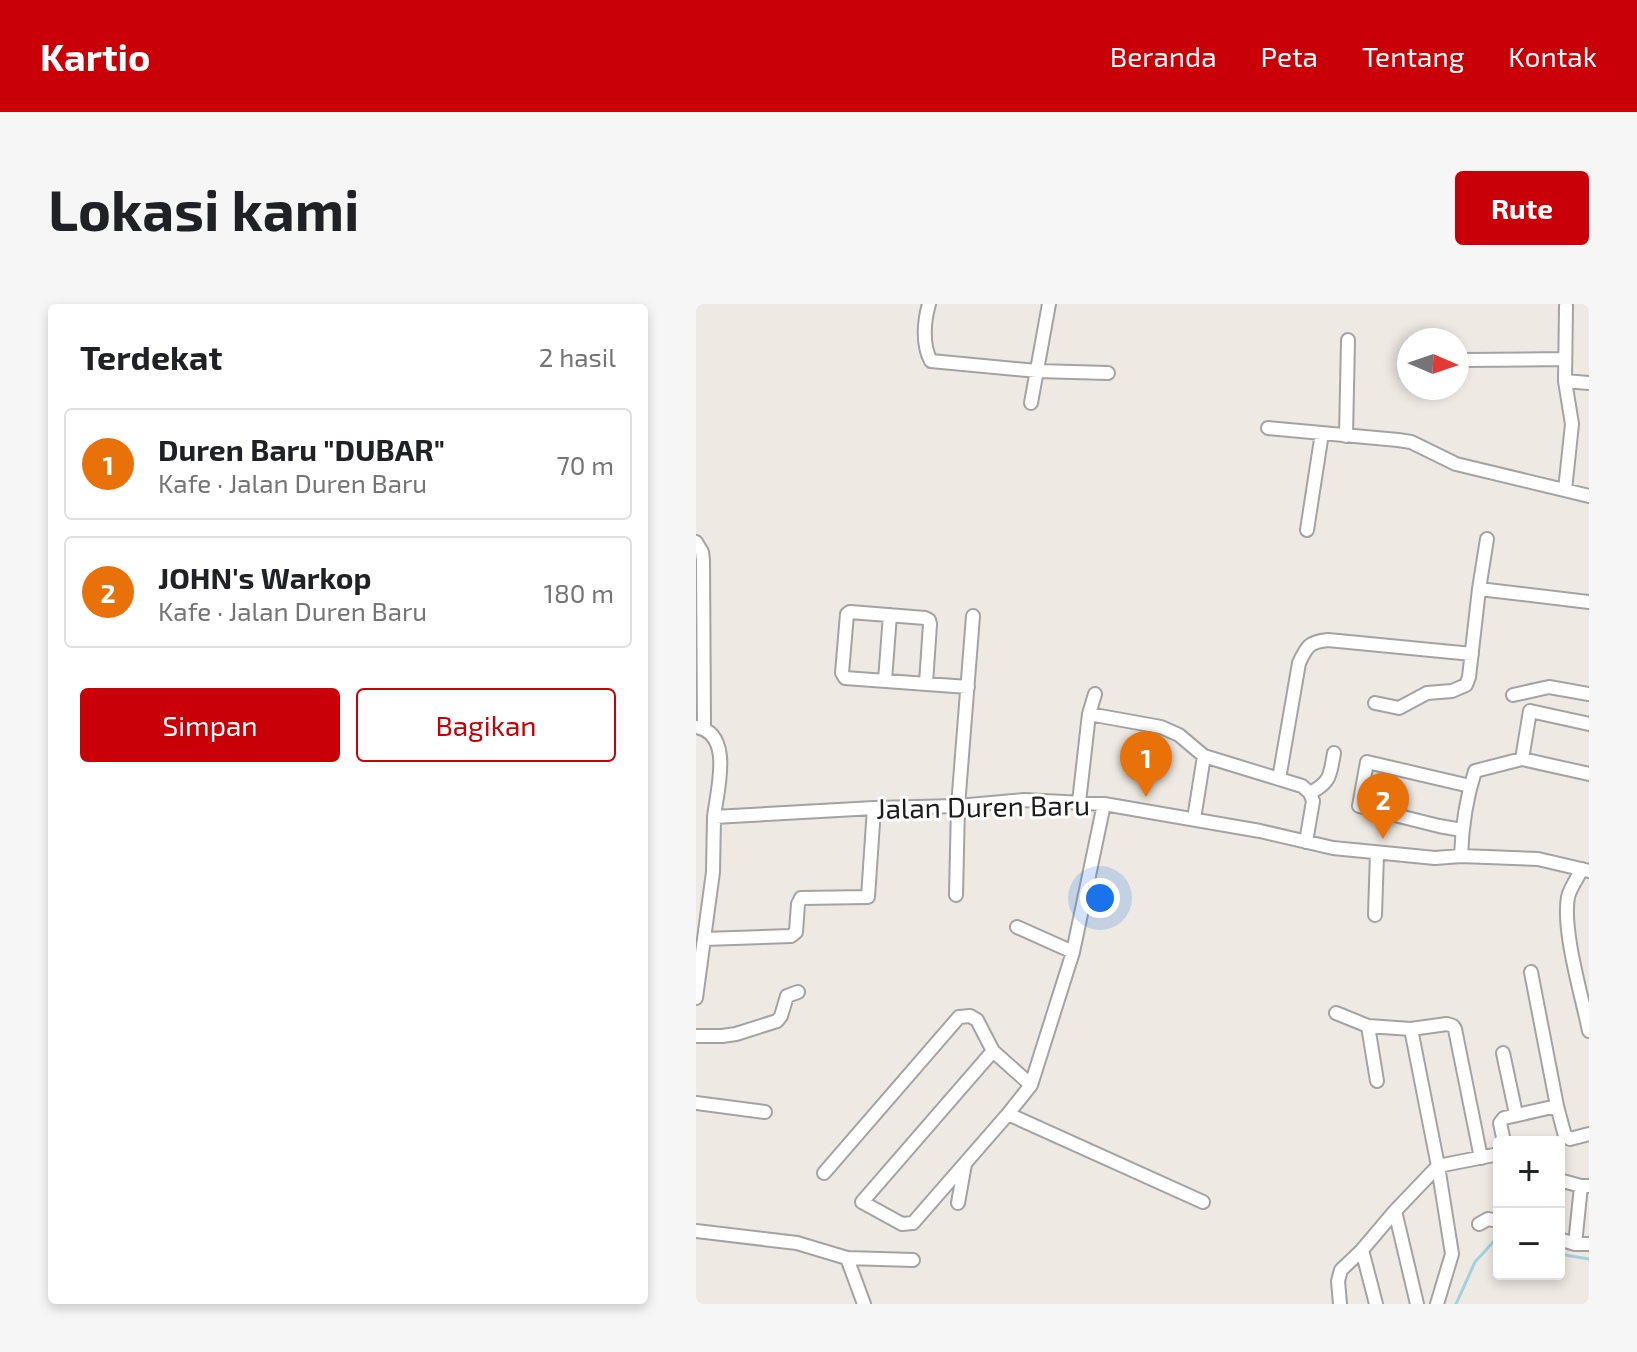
<!DOCTYPE html>
<html lang="id">
<head>
<meta charset="utf-8">
<style>
  body { margin:0; font-family:"Exo 2",sans-serif; background:#f6f6f6; color:#202124 }
  .controls { position:absolute; right:24px; bottom:24px; display:grid; overflow:hidden; border-radius:8px; box-shadow:0 4px 12px #0003 }
  .controls button { width:72px; height:72px; display:grid; place-items:center; padding:0; border:0; border-bottom:2px solid #e0e0e0; background:#fff; color:#202124; font:40px sans-serif }
  .compass { position:absolute; left:701px; top:24px; width:72px; height:72px; border-radius:50%; background:#fff; box-shadow:0 4px 12px #0003; rotate:92deg }
  .you { position:absolute; left:404px; top:594px; width:28px; height:28px; margin:-20px; border:6px solid #fff; border-radius:50%; background:#1a73e8; box-shadow:0 0 0 12px #1a73e833 }
  .badge { display:grid; place-items:center; width:52px; height:52px; border-radius:50%; background:#c90007; color:#fff; font-size:26px; font-weight:700 }
  .pin { position:absolute; translate:-50% -66px; filter:drop-shadow(0 2px 4px #0008) }
  .pin::after { content:''; position:absolute; top:42px; width:28px; height:24px; background:inherit; clip-path:polygon(0 0,100% 0,50% 100%) }
  .list { margin:0; padding:0; list-style:none }
  h2 { display:flex; justify-content:space-between; align-items:center; height:104px; margin:0; padding:0 32px; font-size:34px }
  h2 small { font-size:26px; font-weight:400; color:#757577 }
  .list li { display:grid; grid-template-columns:52px 1fr auto; gap:24px; align-items:center; box-sizing:border-box; height:112px; margin:0 16px 16px; padding:0 16px; border:2px solid #e0e0e0; border-radius:8px }
  .list b { display:block; font-size:30px; white-space:nowrap }
  .list p { margin:0; font-size:26px; white-space:nowrap; color:#757577 }
  .list em { font-size:26px; font-style:normal; color:#757577 }
  .actions { display:flex; gap:16px; padding:24px 32px }
  .actions a { flex:1; padding:18px 0; border:2px solid #c90007; border-radius:8px; text-align:center; font-size:28px; color:#c90007 }
  .actions .main { background:#c90007; color:#fff }
  .map { position:relative; flex:none; width:893px; height:1000px; overflow:hidden; border-radius:8px }
  header { display:flex; align-items:center; gap:48px; box-sizing:border-box; height:112px; padding:0 40px; background:#c90007; color:#fff }
  header strong { font-size:38px }
  nav { display:flex; gap:44px; margin-inline-start:auto; font-size:28px }
  .intro { display:flex; align-items:center; justify-content:space-between; box-sizing:border-box; height:192px; padding:0 48px }
  h1 { margin:0; font-size:56px }
  .button { padding:20px 36px; border-radius:8px; background:#c90007; color:#fff; font-size:28px; font-weight:700 }
  main { display:flex; gap:48px; padding:0 48px }
  aside { flex:1; background:#fff; border-radius:8px; box-shadow:0 4px 12px #0003 }
  .map>svg:first-child { display:block }
  .lines { fill:none; stroke-linecap:round; stroke-linejoin:round }
  .stream { stroke:#a1d1dc; stroke-width:3 }
  .minor-casing { stroke:#a3a3a3; stroke-width:16 }
  .minor { stroke:#fff; stroke-width:12 }
  .labels { text-anchor:middle; dominant-baseline:central; stroke-width:6; stroke-linejoin:round; paint-order:stroke }
  .street-label { font-size:28px; fill:#1c1c1c; stroke:#fff }
</style>
</head>
<body>
<header>
<strong>Kartio</strong>
<nav><a>Beranda</a><a>Peta</a><a>Tentang</a><a>Kontak</a></nav>
</header>
<div class="intro"><h1>Lokasi kami</h1><a class="button">Rute</a></div>
<main>
<aside>
<h2>Terdekat<small>2 hasil</small></h2>
<ul class="list">
<li><span class="badge" style="background:#e8710a">1</span><div><b>Duren Baru &quot;DUBAR&quot;</b><p>Kafe · Jalan Duren Baru</p></div><em>70 m</em></li>
<li><span class="badge" style="background:#e8710a">2</span><div><b>JOHN's Warkop</b><p>Kafe · Jalan Duren Baru</p></div><em>180 m</em></li>
</ul>
<div class="actions"><a class="main">Simpan</a><a>Bagikan</a></div>
</aside>
<div class="map">
<svg width="893" height="1000" viewBox="0 0 893 1000">
  <rect width="100%" height="100%" fill="#eee9e2"/>
  <g class="lines">
    <path class="stream" d="M863,950l30,5
      M760,1000l19,-42 20,-22 4,1"/>
    <g class="minor-casing">
      <path id="minor" d="M233,0c-5,17 -7,41 2,57l106,10 71,2
        M768,56l100,-1
        M869,77l24,2
        M335,99l18,-99
        M572,124l130,12 13,2 45,22 133,32
        M650,132l2,-96
        M869,186l7,-66 -7,-43 1,-75
        M611,226l15,-97
        M0,238l6,10 1,8 1,168
        M783,285l110,13
        M189,376l5,-65
        M230,379l4,-59 -1,-4 -4,-2 -75,-6 -3,2 -5,59 3,5 123,9
        M817,391l36,-8 40,7
        M679,399l24,5 28,-15 25,-2 14,-6 3,-8 10,-88 8,-50
        M393,410l72,13 18,8 25,21 98,30 8,7 3,8 -7,41
        M0,423c38,6 21,63 18,90l160,-9 84,-2 66,-6 80,4 156,27 73,17 102,10 26,-2 77,3 51,12
        M826,455l67,15
        M583,475l20,-116c8,-17 10,-21 29,-23l144,14
        M614,489c21,-11 20,-18 24,-40
        M383,498l10,-88 6,-20
        M498,515l10,-63
        M766,526l-23,-4 -80,-20 8,-44 103,24
        M765,552c1,-29 5,-57 14,-85l47,-12 8,-48 59,13
        M886,565c-4,8 -12,19 -14,28 -6,34 14,99 21,134
        M260,591l2,-89 15,-190
        M679,611l2,-62
        M321,623l56,25
        M8,635l87,-3 5,-4 2,-28 3,-6 67,-1 6,-89
        M835,668l26,134 8,30 5,3 19,-5
        M0,694l17,-126 1,-55
        M640,709l32,13 43,3 27,137 14,88 -15,50
        M672,722l9,55
        M715,725l36,-5 6,2 2,3 26,129
        M0,732h26l14,-2 41,-13 4,-5 6,-20 11,-4
        M297,747l-131,151 40,22 11,-1 95,-109 23,-29 42,-133 31,-148
        M807,749l13,61
        M0,799l69,9
        M312,810l195,88
        M808,838l-4,-19 4,-5 53,-12
        M128,869l135,-156 11,-1 7,4 16,31 38,34
        M863,876l22,6h8
        M262,899l7,-39
        M699,907l22,93
        M783,920l9,-5 11,2
        M0,927l101,12 50,15 17,46
        M863,935l16,5h14
        M879,940l6,-58
        M666,946l14,54
        M151,954l66,2
        M644,1000l-2,-23 3,-11 21,-20 33,-39 43,-45 61,-12"/>
    </g>
    <use href="#minor" class="minor"/>
  </g>
  <g class="labels">
    <g class="street-label">
      <text transform="translate(287 502) rotate(-1)">Jalan Duren Baru</text>
    </g>
  </g>
</svg>
<div class="controls">
<button>+</button>
<button>−</button>
</div>
<svg class="compass" viewBox="-18 -18 36 36"><path d="M0-13l5 13h-10z" fill="#e53935"/><path d="M0 13l5-13h-10z" fill="#757577"/></svg>
<div class="you"></div>
<div class="pin badge" style="left:450px;top:493px;background:#e8710a">1</div>
<div class="pin badge" style="left:687px;top:535px;background:#e8710a">2</div>
</div>
</main>
</body>
</html>
